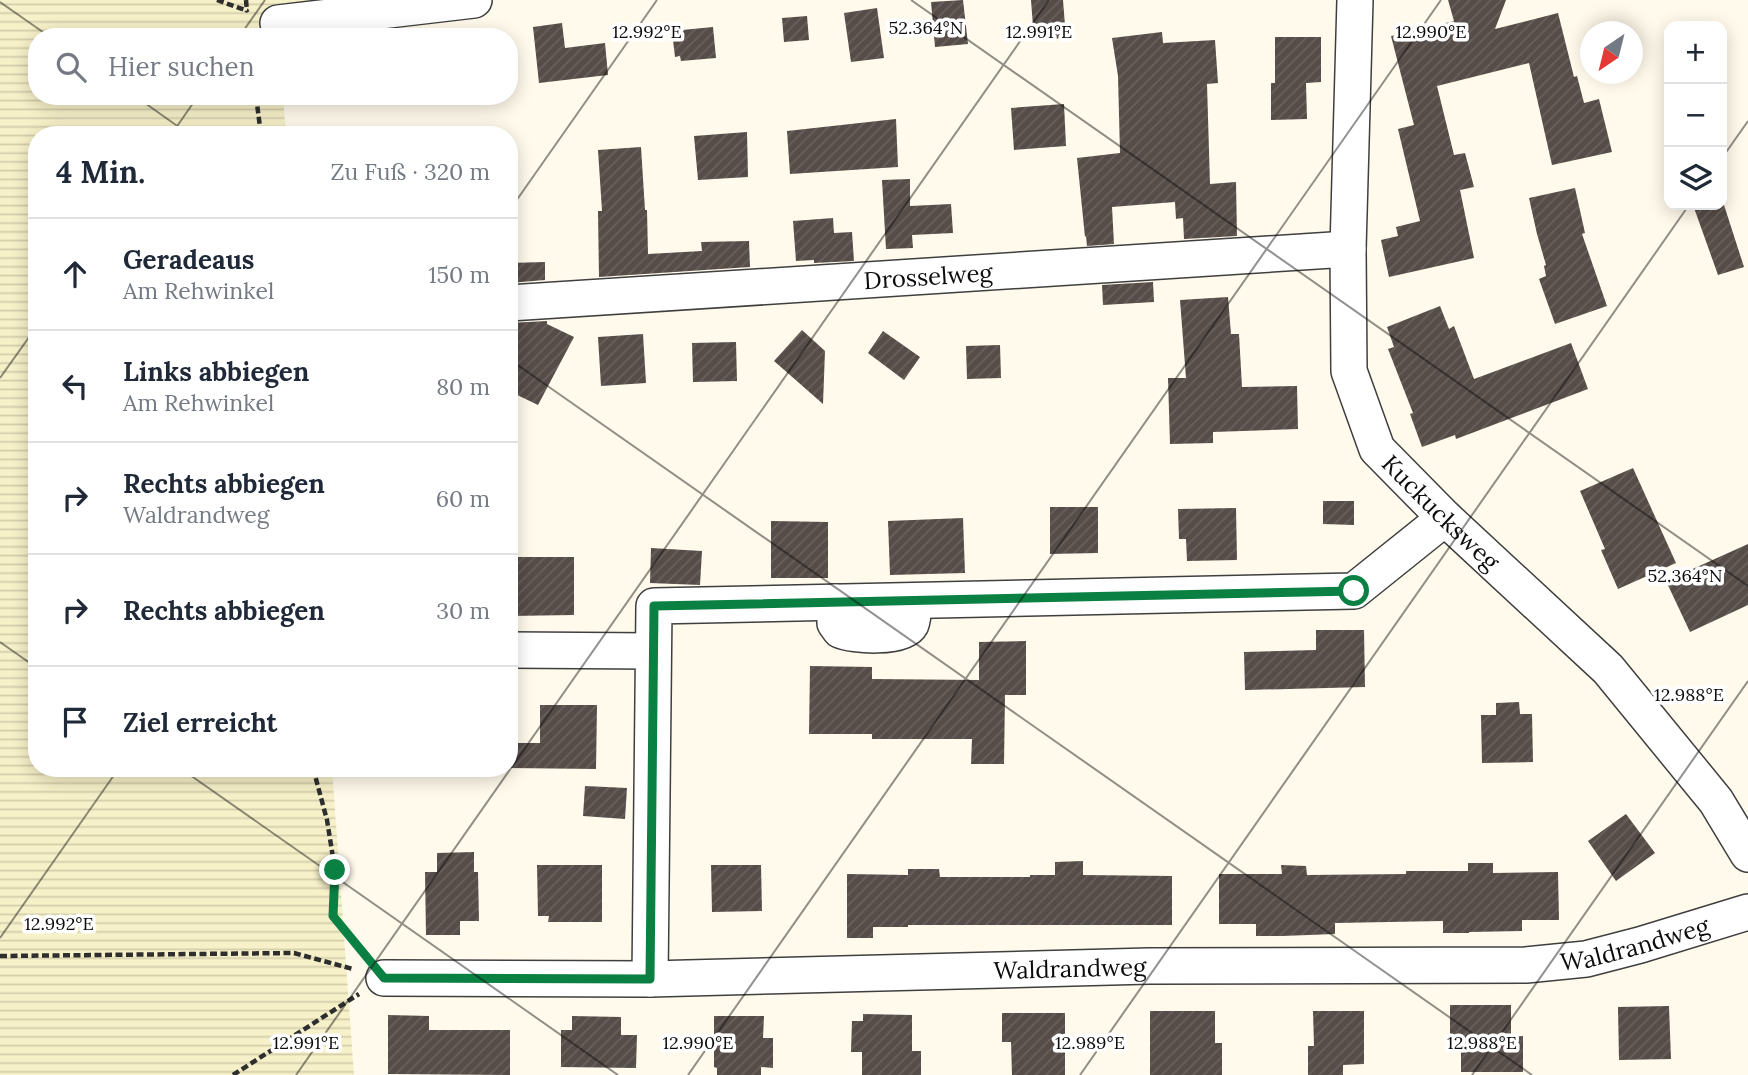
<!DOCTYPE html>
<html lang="de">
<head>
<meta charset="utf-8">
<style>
  body { margin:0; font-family:Lora,serif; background:#f6f6f7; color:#1f2937 }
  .controls { position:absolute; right:21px; top:21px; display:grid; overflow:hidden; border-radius:14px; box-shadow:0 4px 18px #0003 }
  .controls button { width:63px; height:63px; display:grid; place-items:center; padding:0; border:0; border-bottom:2px solid #e0e1e3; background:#fff; color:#1f2937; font:35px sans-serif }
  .compass { position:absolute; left:1580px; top:21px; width:63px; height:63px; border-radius:50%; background:#fff; box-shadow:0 4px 18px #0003; rotate:215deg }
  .stop { position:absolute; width:21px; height:21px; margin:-16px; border:5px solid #0b8043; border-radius:50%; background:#fff }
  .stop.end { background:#0b8043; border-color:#fff; box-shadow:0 2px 7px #0008 }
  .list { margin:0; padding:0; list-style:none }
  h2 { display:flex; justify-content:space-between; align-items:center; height:91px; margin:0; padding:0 28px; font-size:30px }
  h2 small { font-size:23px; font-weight:400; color:#747a83 }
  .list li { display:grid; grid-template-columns:46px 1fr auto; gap:21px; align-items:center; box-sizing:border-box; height:112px; padding:0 28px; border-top:2px solid #e0e1e3 }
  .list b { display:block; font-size:26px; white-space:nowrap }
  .list p { margin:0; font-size:23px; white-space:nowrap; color:#747a83 }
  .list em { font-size:23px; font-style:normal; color:#747a83 }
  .icon { flex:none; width:38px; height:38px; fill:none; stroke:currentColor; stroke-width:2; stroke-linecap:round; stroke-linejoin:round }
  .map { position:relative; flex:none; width:1748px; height:1075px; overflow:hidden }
  .search { position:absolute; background:#fff; box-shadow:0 4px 18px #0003; left:28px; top:28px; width:490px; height:77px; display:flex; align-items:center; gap:18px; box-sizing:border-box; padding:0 24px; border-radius:28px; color:#747a83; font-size:26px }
  .panel { position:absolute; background:#fff; box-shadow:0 4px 18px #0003; left:28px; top:126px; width:490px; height:651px; border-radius:28px }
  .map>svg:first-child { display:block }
  .farmland { fill:url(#farmland-rules) }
  .building { fill:url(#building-hatch) }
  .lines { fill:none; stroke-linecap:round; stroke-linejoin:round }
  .minor-casing { stroke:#3f3f3f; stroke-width:38 }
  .path { stroke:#2e2e2e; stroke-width:4.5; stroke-dasharray:7 3.5; stroke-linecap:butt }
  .minor { stroke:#fff; stroke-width:35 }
  .route { stroke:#0b8043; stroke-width:9 }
  .ticks { fill:none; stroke:#0c0c0c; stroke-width:2; stroke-opacity:0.45 }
  .labels { text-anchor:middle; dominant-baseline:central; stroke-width:7; stroke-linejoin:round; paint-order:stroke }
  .street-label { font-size:24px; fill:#0c0c0c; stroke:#fff }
  .ticks-label { font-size:18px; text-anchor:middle; fill:#0c0c0c; stroke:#fff; stroke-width:7; stroke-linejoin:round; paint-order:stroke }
</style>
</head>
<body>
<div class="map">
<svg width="1748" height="1075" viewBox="0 0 1748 1075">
  <defs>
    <pattern id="farmland-rules" width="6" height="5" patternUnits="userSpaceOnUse" patternTransform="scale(1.75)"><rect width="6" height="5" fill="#f7f1c9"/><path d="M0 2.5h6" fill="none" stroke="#d3cdab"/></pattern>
    <pattern id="building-hatch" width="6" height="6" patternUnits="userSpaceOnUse" patternTransform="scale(1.75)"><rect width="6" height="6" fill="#564c48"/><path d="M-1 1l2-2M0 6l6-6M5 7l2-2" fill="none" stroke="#69615e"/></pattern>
  </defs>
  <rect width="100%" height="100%" fill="#fffaeb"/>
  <path class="farmland" d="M0,0h318l-44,5 4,18 1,14h-242v59h246l3,39h-249v633h295l22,307h-354z"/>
  <path class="building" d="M963,0l5,44 -33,3 -4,-45z
    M1031,0h32l3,38 -32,2z
    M1448,0h58l-11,29 63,-16 16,64 3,-1 7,27 15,-4 13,53 -60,13 -23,-102 -92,23 17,69 11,-2 9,34 -14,3 14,68 -85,19 -8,-37 17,-4 -2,-9 24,-6 -22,-92 16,-4 -23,-89 63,-15z
    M877,8l7,50 -33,4 -7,-49z
    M807,16l2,24 -25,2 -2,-24z
    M562,23l3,25 40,-5 3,32 -69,8 -6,-56z
    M713,27l3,31 -35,3 -1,-5 -5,1 -3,-26z
    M1162,32l1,11 52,-3 3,43 -11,1 3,100 26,-2 1,54 -53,3 -1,-21 -7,1 -1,-17 -63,5 2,37 -27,2 -1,-10 -1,1 -8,-79 43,-5 -2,-77 -6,-38z
    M1275,37h46v45l-15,1 1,36 -36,1v-37h4z
    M1064,104l2,42 -52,4 -3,-42z
    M896,119l2,48 -108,7 -3,-43z
    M747,132l1,45 -50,3 -4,-44z
    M641,147l4,63h2l1,44 54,-3 -1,-9 48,-1 1,26 -151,10 -1,-66h4l-4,-61z
    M910,179v27l41,-2 2,29 -41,2 1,13 -27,1 -4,-69z
    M1575,188l10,45 -3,1 25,72 -52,18 -16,-45 7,-3 -2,-10 2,-1 -9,-31 -8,-36z
    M1693,205h31l20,62 -26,8z
    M833,218l1,15 18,-1 2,29 -40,2v-3l-18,1 -3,-40z
    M545,262v18l-36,3v-20z
    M1153,282l1,20 -51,3 -1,-20z
    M1228,297l3,37h8l3,53 55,-1 1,43 -85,3v11l-43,1 -2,-66h18l-6,-78z
    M1440,306l9,23 5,-3 20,53 97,-36 17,46 -132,50 -1,-4 -33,12 -12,-33 3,-1 -25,-64 6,-2 -7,-20z
    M547,321v3l27,13 -36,68 -29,-14v-68z
    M802,330l23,21 -2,53 -49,-43z
    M883,331l37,26 -16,23 -36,-27z
    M643,334l3,49 -45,3 -3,-49z
    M736,342l1,39 -44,1 -1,-39z
    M1000,345l1,33 -34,1 -1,-33z
    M1633,468l43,95 -58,26 -17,-39 4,-1 -25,-58z
    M1323,501h31v24l-31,-1z
    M1050,507h48v46l-48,1z
    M1236,508l1,52 -50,1 -1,-22h-7l-1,-30z
    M963,518l2,55 -75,2 -2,-54z
    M771,521l57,1v56h-57z
    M1748,544v61l-58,27 -24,-51z
    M651,548l51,3 -2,34 -50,-2z
    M509,557h65v58l-65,1z
    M1316,630h48l1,57 -120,3 -1,-38 72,-2z
    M1026,641v54h-21l-1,69h-33l1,-25h-100v-5h-63l1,-68 62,1v12l107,1v-38z
    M1519,702l1,12h12l1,48 -51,1 -1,-48h15v-12z
    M540,705h57l-1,64 -87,-1v-25h31z
    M585,786l42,2 -2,31 -42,-3z
    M1626,814l29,39 -39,28 -28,-40z
    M474,852v20h4l1,49h-19v14h-34l-1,-63h12v-19z
    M1083,861v14l89,1v49h-264v2h-35v11h-26v-64l61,1v-6h31l1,8h90v-2h25v-13z
    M1468,863h25v10l65,-1 1,48h-37v11l-53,1v1h-26v-12l-108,2v11l-53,2h-26v-12h-37v-50h63l-1,-9 25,1 1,9 99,-1v-3h62z
    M537,865h65v57h-54l1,-6h-11z
    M711,865h50l1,46 -50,1z
    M1450,1005h61v32l12,-1v36h-62v-29h-11z
    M1669,1006l2,53 -52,1 -1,-53z
    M1150,1011h65v32h7v32h-72z
    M1313,1011h51v53l-21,1v10h-35v-29h6z
    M1002,1013h63v62h-53l-1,-33h-9z
    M863,1014l49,1v36h9v24h-59v-23h-11l1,-31h11z
    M388,1015l41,1v14h81v45l-122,-1z
    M572,1016l49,1v18h16l-1,33 -75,-1v-37h11z
    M714,1016h50l-1,22h10v30l-12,-1v8h-44v-7l-3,-1z"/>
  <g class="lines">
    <g class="minor-casing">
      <g id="minor">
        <path id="s1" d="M1355,0l-7,249 1,122 28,78 68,69 163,151 108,132 32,53"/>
        <path d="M278,23l196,-23"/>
        <path id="s2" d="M509,303l839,-54"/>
        <path d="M835,602v21l5,7c13,6 63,9 71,-6 3,-7 2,-16 2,-23"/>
        <path d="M509,650l144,1"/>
        <path id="s3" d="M384,978l266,1 499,-13 377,-1 60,-6 54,-14 108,-33"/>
        <path d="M650,979l4,-373 700,-15 91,-73"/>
      </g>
    </g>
    <path class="path" d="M217,0l31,11
      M246,0l1,12
      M256,96l5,39
      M313,768l14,52 8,50 -2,46 31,37
      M0,956l294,-3 59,16
      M233,1075l126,-81"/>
    <use href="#minor" class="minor"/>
  </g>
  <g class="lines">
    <path class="route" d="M335,870l-2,46 51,62 266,1 4,-373 700,-15"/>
  </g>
  <path class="ticks" d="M911,0l837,586M0,2l50,35M239,37l26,-37M135,96l55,39M171,135l27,-39M1722,158l26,-37M509,211l148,-211M509,359l1023,716M0,378l37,-52M0,642l37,26M180,768l438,307M0,938l119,-170M296,1075l753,-1075M688,1075l753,-1075M1080,1075l609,-870M1472,1075l276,-394"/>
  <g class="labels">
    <g class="street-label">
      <text stroke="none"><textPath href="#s2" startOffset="420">Drosselweg</textPath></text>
      <text stroke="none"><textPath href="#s1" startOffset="544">Kuckucksweg</textPath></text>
      <text stroke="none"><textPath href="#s3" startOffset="1253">Waldrandweg</textPath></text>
      <text stroke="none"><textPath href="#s3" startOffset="686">Waldrandweg</textPath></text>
    </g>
  </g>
  <g class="ticks-label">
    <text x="926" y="34">52.364°N</text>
    <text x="647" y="38">12.992°E</text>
    <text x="1039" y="38">12.991°E</text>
    <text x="1431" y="38">12.990°E</text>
    <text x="1685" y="582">52.364°N</text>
    <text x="1689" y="701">12.988°E</text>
    <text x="59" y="930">12.992°E</text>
    <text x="306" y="1049">12.991°E</text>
    <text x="698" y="1049">12.990°E</text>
    <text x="1090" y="1049">12.989°E</text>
    <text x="1482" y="1049">12.988°E</text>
  </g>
</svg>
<div class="controls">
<button>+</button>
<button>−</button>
<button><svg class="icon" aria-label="layers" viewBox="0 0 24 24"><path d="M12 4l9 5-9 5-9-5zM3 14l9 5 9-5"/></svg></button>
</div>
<svg class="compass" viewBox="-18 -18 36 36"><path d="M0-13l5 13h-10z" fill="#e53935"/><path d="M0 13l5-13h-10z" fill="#747a83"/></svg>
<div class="stop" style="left:1354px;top:591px"></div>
<div class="stop end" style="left:335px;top:870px"></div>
<div class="search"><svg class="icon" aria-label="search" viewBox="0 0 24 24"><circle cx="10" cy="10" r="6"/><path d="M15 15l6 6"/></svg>Hier suchen</div>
<section class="panel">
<h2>4 Min.<small>Zu Fuß · 320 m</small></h2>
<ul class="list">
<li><svg class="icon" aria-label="ahead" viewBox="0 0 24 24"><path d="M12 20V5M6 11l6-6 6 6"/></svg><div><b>Geradeaus</b><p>Am Rehwinkel</p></div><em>150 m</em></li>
<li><svg class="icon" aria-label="left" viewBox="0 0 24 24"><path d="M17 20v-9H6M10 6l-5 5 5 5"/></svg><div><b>Links abbiegen</b><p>Am Rehwinkel</p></div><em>80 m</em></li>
<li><svg class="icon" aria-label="right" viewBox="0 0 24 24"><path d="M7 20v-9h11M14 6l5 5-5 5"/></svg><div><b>Rechts abbiegen</b><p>Waldrandweg</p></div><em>60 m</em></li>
<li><svg class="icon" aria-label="right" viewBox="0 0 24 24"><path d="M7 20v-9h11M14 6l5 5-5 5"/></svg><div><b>Rechts abbiegen</b></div><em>30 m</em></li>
<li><svg class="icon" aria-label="arrive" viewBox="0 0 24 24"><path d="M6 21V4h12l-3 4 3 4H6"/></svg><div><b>Ziel erreicht</b></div></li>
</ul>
</section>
</div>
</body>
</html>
